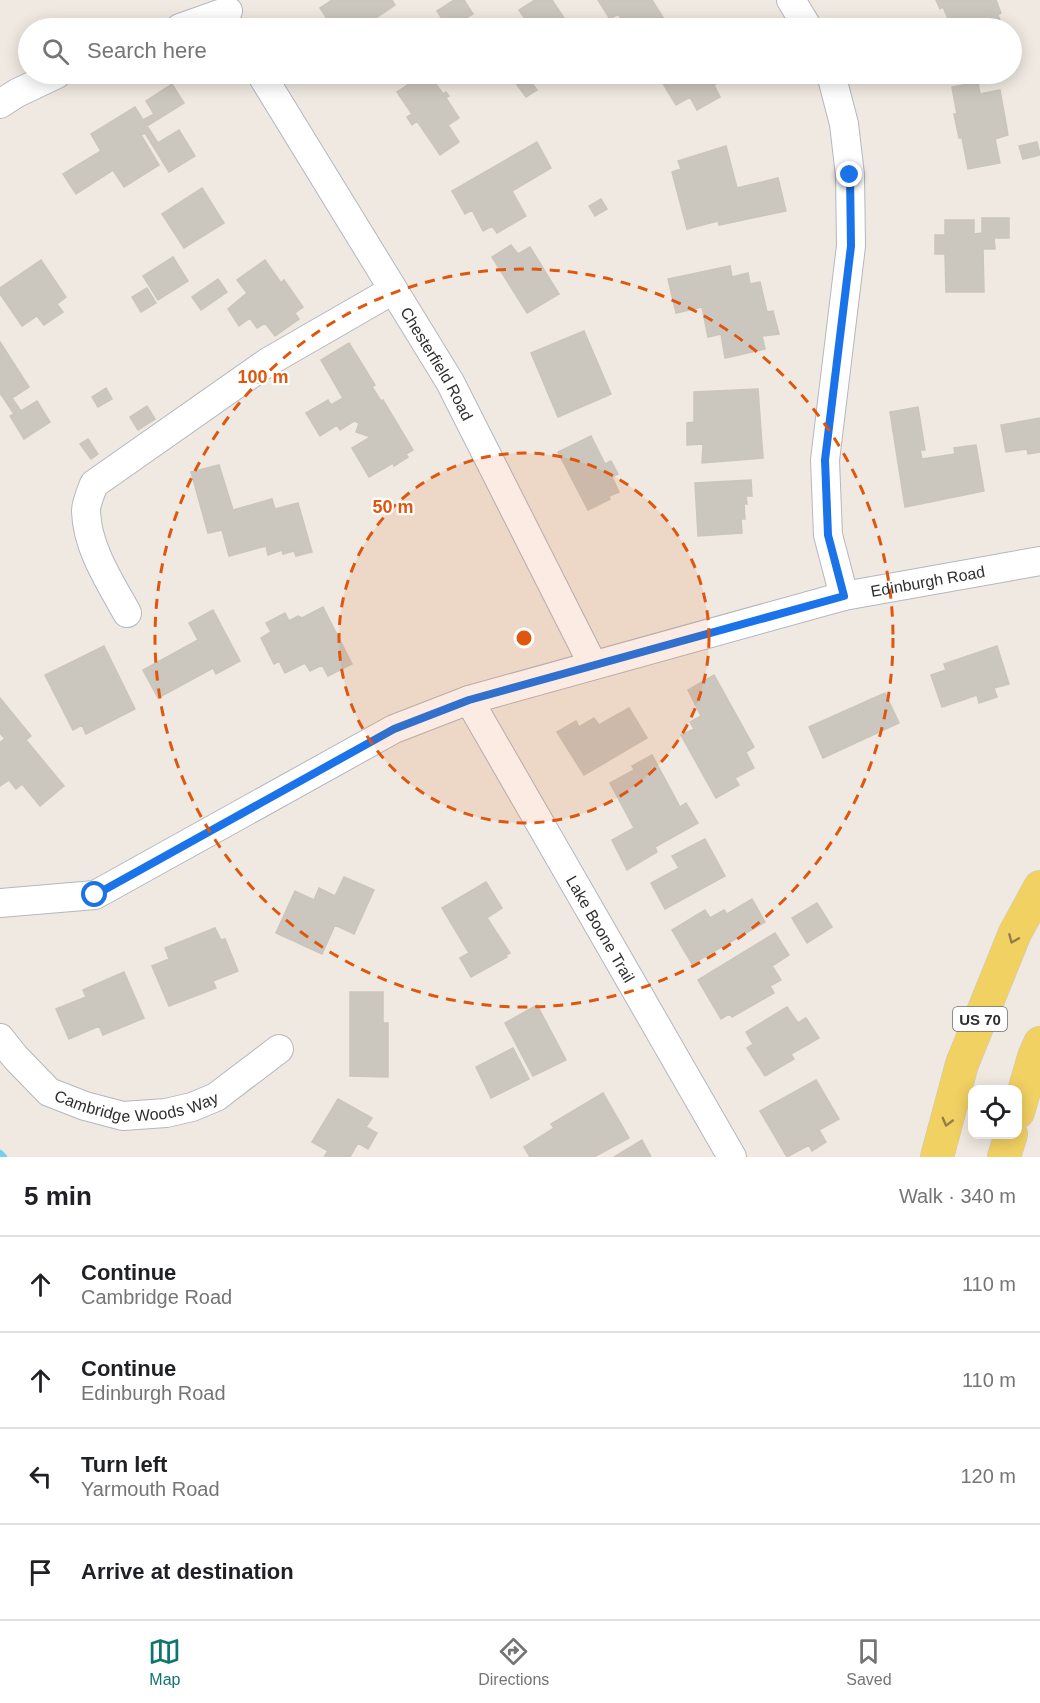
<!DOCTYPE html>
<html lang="en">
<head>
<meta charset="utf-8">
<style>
  body { margin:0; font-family:Helvetica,sans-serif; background:#f6f6f6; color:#202124 }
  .controls { position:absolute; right:18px; bottom:18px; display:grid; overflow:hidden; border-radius:12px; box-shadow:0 3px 15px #0003 }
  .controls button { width:54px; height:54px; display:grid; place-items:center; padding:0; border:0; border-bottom:2px solid #e0e0e0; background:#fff; color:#202124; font:30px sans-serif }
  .stop { position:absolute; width:18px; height:18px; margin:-14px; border:4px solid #1a73e8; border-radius:50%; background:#fff }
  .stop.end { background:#1a73e8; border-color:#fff; box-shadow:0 2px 6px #0008 }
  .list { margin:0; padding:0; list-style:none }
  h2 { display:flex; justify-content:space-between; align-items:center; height:78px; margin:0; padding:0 24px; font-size:26px }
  h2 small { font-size:20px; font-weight:400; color:#757577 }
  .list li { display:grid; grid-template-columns:39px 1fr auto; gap:18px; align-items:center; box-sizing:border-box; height:96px; padding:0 24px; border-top:2px solid #e0e0e0 }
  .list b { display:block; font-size:22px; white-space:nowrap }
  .list p { margin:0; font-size:20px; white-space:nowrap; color:#757577 }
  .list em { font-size:20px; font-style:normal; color:#757577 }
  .icon { flex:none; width:33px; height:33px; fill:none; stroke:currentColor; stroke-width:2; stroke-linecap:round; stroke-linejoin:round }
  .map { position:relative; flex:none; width:1040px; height:1157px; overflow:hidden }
  .search { position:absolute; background:#fff; box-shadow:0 3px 15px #0003; left:18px; right:18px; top:18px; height:66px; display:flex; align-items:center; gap:15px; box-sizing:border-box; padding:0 21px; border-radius:33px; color:#757577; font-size:22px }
  .sheet { height:462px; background:#fff }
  nav { display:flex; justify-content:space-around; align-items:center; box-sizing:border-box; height:84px; border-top:2px solid #e0e0e0; background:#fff; font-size:16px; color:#757577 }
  nav a { display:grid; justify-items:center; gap:3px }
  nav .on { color:#0f766e }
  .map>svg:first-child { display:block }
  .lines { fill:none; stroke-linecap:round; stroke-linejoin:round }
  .stream { stroke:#75cff0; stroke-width:8 }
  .building { fill:#cbc7bf; stroke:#cbc5ba; stroke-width:1.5 }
  .minor-casing { stroke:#b4b7c1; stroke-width:30 }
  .major-casing { stroke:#c9c9c9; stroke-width:34 }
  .minor { stroke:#fff; stroke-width:28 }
  .major { stroke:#f2d163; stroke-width:33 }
  .oneway { stroke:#908048 }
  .route { stroke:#1a73e8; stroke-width:8 }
  .ring { fill:none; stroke:#df570e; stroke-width:3; stroke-dasharray:10 8 }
  .labels { text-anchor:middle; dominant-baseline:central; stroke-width:4.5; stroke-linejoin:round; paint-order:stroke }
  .shield { fill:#fff; stroke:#6d6d6d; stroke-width:1.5 }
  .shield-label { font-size:15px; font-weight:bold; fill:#2e2e2e }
  .street-label { font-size:16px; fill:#2e2e2e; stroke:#fff }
  .centre { fill:#df570e; stroke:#fff; stroke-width:3 }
  .ring-label { font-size:18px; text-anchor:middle; font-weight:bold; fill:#df570e; stroke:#fff; stroke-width:4.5; stroke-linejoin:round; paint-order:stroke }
</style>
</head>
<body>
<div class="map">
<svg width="1040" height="1157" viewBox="0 0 1040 1157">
  <rect width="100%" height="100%" fill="#efe9e1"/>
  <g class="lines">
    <path class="stream" d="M0,1154l3,3"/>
  </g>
  <path class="building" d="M332,0h60l3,5 -19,13 6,10h-49l-13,-20z
    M454,0h10l9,14 -25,14 -11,-17z
    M535,0h17l14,21 -11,7h-24l-12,-18z
    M598,0h54l12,19 -15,9h-21l-10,-14 -8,5z
    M936,0h60l5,13 -3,2 5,13h-51l-9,-21 -3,2z
    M424,74h5l14,20 3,-2 3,4 -3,2 13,20 -11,7 11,17 -19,13 -23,-34 -5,4 -5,-8 5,-3 -15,-22z
    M664,74h54l4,6 -8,5 6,12 -23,13 -7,-13 -14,8 -17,-28z
    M526,75l11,15 -11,7 -11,-15z
    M978,82l2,12 20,-4 8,45 -13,4 5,24 -32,6 -6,-31h-3l-5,-24h3l-5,-27z
    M172,84l12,19 -37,23 11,17 21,-13 16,26 -26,16 -24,-39 -4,2 18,30 -35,22 -11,-17 -37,24 -13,-20 38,-23 -10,-17 44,-27 8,13 11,-6 -8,-13z
    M537,142l14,26 -39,23 14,25 -29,17 -5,-7 -9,5 -11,-21 -7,4 -13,-23z
    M1037,142l3,13 -17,4 -4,-13z
    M726,146l11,42 41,-10 8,33 -67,14 -1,-4 -31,8 -15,-57 9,-3 -3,-8z
    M202,188l22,35 -40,25 -22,-34z
    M601,199l6,10 -12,7 -6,-10z
    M982,218h27v20h-15l1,11h-12l1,43h-38l-1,-38h-10v-19h10v-15h29v14l8,-1z
    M511,245l7,9 12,-7 29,47 -32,19 -35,-56z
    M173,257l15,24 -30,19 -15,-24z
    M41,260l25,37 -9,7 6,8 -19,13 -7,-9 -15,10 -22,-32v-6z
    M265,260l16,23 3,-3 19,27 -8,6 4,6 -24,17 -10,-13 -8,5 -7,-10 -11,8 -11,-17 19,-16 -10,-13z
    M730,266l2,11 16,-4 2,11 10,-2 7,30 6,-1 6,23 -17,2 3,13 -40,9 -4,-24 -13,3 -6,-30 -26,6 -8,-34z
    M218,279l9,13 -26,18 -9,-13z
    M147,288l9,15 -15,9 -9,-15z
    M584,331l27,63 -53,23 -27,-64z
    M0,342l29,45 -17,11 9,13 16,-10 13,21 -26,17 -14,-23 4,-2 -14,-21z
    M349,343l26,42 -3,2 9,14 2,-1 30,50 -7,4 2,3 -14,9 -1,-3 -24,14 -17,-29 17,-10 -1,-2 -12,-4 3,-9 -5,-2 -14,9 -3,-5 -17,11 -14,-23 22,-13 3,5 12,-7 -22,-38z
    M106,388l6,11 -14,8 -6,-10z
    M758,389l5,69 -61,5 1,-19 -16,1v-22l7,-1v-30z
    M147,406l8,13 -17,11 -8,-13z
    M918,407l7,43h-5l2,9 33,-5 -1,-6 22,-3 8,46 -79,16 -15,-95z
    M1040,418v34l-12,2 -1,-5 -21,3 -5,-27z
    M591,436l14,28 6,-3 7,13 -6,3 7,15 -10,4 1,3 -22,11 -30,-58z
    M88,439l10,15 -7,5 -11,-15z
    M219,465l14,45 39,-11 3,10 23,-6 14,49 -16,4 -2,-5 -11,3 -1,-4 -14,5 -2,-9 -37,10 -7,-26 -14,3 -17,-61z
    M751,480l1,16h-6l1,8h-3l1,15h-4l1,14 -44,3 -3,-53z
    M323,607l29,57 -24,12 -6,-11 -12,6 -5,-8 -20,10 -6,-12 -5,3 -13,-26 10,-6 -5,-9 19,-10 4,8 9,-5 4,2z
    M213,610l27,51 -24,13 -3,-6 -55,30 -15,-28 55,-30 -9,-17z
    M104,646l31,63 -49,25 -4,-9 -9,5 -28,-55z
    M997,646l12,38 -15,4 3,9 -18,6 -2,-8 -35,12 -11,-32 15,-5 -2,-6z
    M714,675l40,72 -8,5 8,16 -19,10 4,7 -23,13 -35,-63 13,-6 -4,-7 11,-6 -13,-26z
    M885,693l14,30 -76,35 -14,-31z
    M0,698l31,38 -5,4 38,46 -24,20 -18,-22 -6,5 -7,-9 -9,6v-44l5,-3 -5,-6z
    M629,708l18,30 -63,37 -27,-43 19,-11 3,6 15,-9 5,7z
    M652,755l28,52 6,-4 12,20 -43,24 2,5 -30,18 -15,-30 22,-12 -24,-45 24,-13 -2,-4z
    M705,839l20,37 -60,33 -14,-26 28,-15 -7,-12z
    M344,877l30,13 -20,44 -19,-9 -13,29 -46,-21 19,-42 19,9 5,-12 16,8z
    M486,882l16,26 -15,10 23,35 -4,2 1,2 -36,20 -11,-19 9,-5 -27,-45z
    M752,899l13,23 -73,42 -20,-34 33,-20 5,8 14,-8 3,4z
    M817,903l15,24 -25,16 -15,-25z
    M215,928l6,12 4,-1 13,32 -25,10 3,7 -47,18 -17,-40 17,-7 -4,-11z
    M775,933l14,22 -17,11 9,14 -11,6 4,7 -42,24 -3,-3 -8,5 -23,-39z
    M124,972l20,46 -41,17 -4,-9 -30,13 -13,-30 30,-12 -3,-7z
    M350,992h33v31h5v54l-38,-1z
    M537,1005l29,55 -33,16 -28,-53z
    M787,1007l11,16 8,-5 13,20 -28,16 3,5 -29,17 -18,-28 6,-4 -7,-12z
    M513,1048l16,31 -38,19 -15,-31z
    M816,1080l23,39 -20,11 7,12 -14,9 -3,-6 -22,12 -27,-46z
    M603,1093l26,45 -35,19h-64l-6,-10 30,-19 -3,-4z
    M338,1099l34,19 -6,9 11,6 -9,16 -10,-6 -8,14h-26l4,-6 -16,-9z
    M642,1140l9,17h-37z"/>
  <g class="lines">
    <g class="minor-casing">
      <g id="minor">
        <path d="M791,0l17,28"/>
        <path d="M180,28l48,-17"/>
        <path id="s1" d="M261,74l189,308 143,283"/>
        <path d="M831,74l13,50 6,51 1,71 -26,214 3,75 16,61"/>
        <path d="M0,104l17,-11 40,-19"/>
        <path d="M127,613c-17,-31 -40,-65 -41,-102 0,-8 5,-19 8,-27l174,-122 125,-72"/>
        <path id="s2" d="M469,700l263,457"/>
        <path id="s3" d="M0,903l95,-8 299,-166 75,-29 375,-104 196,-35"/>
        <path id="s4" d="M0,1038l16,20 33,34 36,14 38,10 43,-3 26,-6 24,-10 63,-48"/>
      </g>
    </g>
    <g class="major-casing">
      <path id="major" d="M1018,1112l16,-55 6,-14
        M937,1157l25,-93 53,-131 25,-46
        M1004,1157l7,-23"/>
    </g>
    <use href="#minor" class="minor"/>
    <use href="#major" class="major"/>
  </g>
  <defs><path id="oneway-chevron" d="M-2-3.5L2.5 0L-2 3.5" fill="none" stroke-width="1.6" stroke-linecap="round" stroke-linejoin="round" transform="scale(1.5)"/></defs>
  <g class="oneway">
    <use href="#oneway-chevron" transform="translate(1013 939) rotate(113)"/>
    <use href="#oneway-chevron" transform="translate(947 1122) rotate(105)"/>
  </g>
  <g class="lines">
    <path class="route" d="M95,895l299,-166 75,-29 375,-104 -16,-61 -3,-75 26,-214 -1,-71"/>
  </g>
  <circle cx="524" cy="638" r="185" fill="#df570e" fill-opacity=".12"/>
  <g class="ring">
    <circle cx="524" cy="638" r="185"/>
    <circle cx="524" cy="638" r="369"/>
  </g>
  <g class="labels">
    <rect class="shield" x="953" y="1007" width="54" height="24" rx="4.5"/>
    <g class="shield-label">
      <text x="980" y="1019">US 70</text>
    </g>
    <g class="street-label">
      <text stroke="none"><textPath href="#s1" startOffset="339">Chesterfield Road</textPath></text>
      <text stroke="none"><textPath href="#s3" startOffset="992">Edinburgh Road</textPath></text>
      <text stroke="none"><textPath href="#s2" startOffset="264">Lake Boone Trail</textPath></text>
      <text stroke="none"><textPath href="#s4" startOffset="164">Cambridge Woods Way</textPath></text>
    </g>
  </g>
  <circle cx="524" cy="638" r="9" class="centre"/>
  <g class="ring-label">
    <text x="263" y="383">100 m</text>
    <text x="393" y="513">50 m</text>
  </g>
</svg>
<div class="controls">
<button><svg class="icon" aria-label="locate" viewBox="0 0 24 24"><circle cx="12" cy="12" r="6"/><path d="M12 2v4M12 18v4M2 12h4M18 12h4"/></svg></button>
</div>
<div class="stop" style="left:95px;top:895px"></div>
<div class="stop end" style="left:850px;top:175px"></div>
<div class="search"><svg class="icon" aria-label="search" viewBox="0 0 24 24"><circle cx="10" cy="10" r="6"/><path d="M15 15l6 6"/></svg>Search here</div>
</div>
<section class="sheet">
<h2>5 min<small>Walk · 340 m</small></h2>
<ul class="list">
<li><svg class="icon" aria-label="ahead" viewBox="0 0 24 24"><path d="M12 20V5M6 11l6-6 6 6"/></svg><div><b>Continue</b><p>Cambridge Road</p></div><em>110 m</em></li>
<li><svg class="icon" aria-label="ahead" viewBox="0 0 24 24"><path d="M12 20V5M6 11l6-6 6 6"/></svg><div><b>Continue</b><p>Edinburgh Road</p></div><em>110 m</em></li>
<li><svg class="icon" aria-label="left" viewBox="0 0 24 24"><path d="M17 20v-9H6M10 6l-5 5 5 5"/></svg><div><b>Turn left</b><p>Yarmouth Road</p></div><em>120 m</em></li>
<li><svg class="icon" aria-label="arrive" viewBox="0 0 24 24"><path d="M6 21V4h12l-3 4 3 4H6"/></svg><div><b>Arrive at destination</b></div></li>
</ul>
</section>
<nav>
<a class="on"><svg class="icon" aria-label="map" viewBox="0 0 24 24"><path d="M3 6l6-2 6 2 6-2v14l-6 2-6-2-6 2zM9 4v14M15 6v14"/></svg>Map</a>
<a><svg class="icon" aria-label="directions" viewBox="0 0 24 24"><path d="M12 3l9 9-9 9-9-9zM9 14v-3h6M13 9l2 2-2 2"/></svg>Directions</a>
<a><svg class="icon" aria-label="saved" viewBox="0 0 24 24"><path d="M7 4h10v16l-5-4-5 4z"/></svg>Saved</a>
</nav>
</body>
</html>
